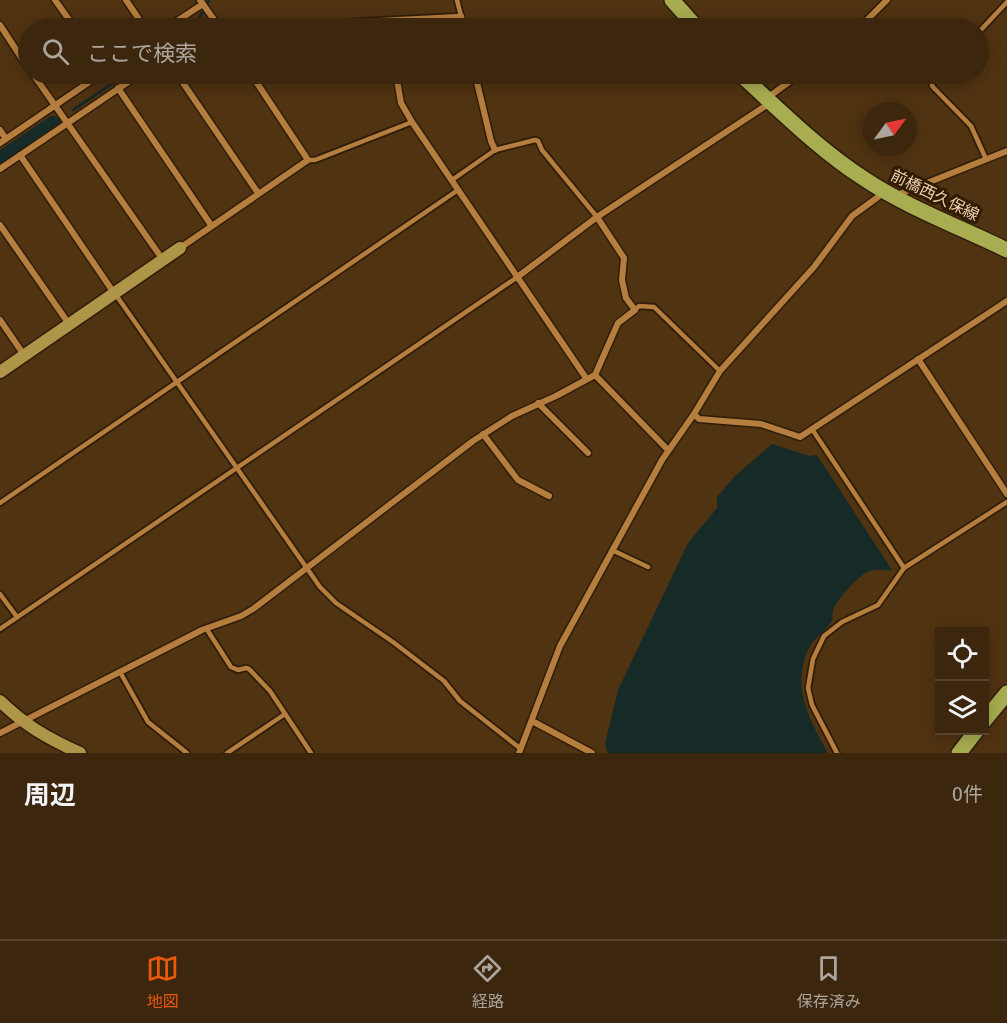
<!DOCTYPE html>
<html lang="ja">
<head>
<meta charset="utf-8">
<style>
  body { margin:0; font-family:"Fira Sans","Noto Sans JP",sans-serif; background:#47321b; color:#f1f3f6 }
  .controls { position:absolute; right:18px; bottom:18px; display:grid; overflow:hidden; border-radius:0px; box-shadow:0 3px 15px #0003 }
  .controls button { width:54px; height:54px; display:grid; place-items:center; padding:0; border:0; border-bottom:2px solid #55432e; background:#3c260d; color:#f1f3f6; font:30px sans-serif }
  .compass { position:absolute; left:863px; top:102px; width:54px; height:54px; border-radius:50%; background:#3c260d; box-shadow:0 3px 15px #0003; rotate:57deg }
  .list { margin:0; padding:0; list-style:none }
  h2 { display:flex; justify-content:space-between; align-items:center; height:78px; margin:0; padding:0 24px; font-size:26px }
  h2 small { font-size:20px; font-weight:400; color:#aca59d }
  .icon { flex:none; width:33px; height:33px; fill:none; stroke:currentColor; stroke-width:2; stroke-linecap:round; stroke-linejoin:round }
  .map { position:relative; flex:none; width:1007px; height:753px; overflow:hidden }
  .search { position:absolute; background:#3c260d; box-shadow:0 3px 15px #0003; left:18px; right:18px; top:18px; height:66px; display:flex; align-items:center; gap:15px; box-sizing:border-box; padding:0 21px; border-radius:33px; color:#aca59d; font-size:22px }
  .sheet { height:186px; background:#3c260d }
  nav { display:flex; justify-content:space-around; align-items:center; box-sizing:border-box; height:84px; border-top:2px solid #55432e; background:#3c260d; font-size:16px; color:#aca59d }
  nav a { display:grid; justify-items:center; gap:3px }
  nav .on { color:#ea580c }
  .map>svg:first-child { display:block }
  .water { fill:#162a28 }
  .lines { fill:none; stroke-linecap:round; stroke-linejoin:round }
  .stream { stroke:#162a28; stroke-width:3 }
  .river { stroke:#162a28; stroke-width:16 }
  .lane-casing { stroke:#2f1d09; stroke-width:8 }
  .street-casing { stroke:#2f1d09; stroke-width:9 }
  .secondary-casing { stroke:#2f1d09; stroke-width:15 }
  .primary-casing { stroke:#2f1d09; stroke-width:18 }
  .lane { stroke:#b57e3e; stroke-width:4.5 }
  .street { stroke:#b57e3e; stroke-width:6 }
  .secondary { stroke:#af9548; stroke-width:12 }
  .primary { stroke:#a8ad52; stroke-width:15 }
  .labels { text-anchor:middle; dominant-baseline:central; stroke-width:6; stroke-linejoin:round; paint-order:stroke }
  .street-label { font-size:16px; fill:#edd0b1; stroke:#321c01 }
</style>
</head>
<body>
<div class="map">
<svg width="1007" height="753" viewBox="0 0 1007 753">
  <rect width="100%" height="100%" fill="#503311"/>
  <path class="water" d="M772,444l37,12 8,-1 75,115c-8,1 -14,-2 -23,1 -10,4 -33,29 -36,40 -1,3 0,7 -1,9 -3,8 -17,17 -21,25 -22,38 -2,74 17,108h-220l-3,-9 13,-54 70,-147 29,-35v-11l18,-21z"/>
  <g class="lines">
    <path class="stream" d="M189,28l10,-9 10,-19
      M73,110l53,-36"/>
    <path class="river" d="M0,160l53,-36"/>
    <g class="lane-casing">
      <path id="lane" d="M345,22l116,-6 -4,-16
        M978,33l29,-31
        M940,74l-8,9v3l39,40 15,33
        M308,160h7l97,-38
        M452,180l43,-30 40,-10 3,1 4,9 55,67
        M116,295l204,292 16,16 57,39 51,39 16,20 61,48
        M635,310l4,-4 15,1 66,64
        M812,429l92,139
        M0,503l458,-313
        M612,550l36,17
        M0,594l17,23
        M206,628l25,39 7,3 8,-2 3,1 21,22 41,62
        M0,629l516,-351
        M120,672l28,50 39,31
        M227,753l58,-39
        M837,753l-25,-48 -4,-17 5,-29 11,-23 18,-14 36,-17 26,-37 103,-66"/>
    </g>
    <g class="street-casing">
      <path id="street" d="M55,0l20,28
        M126,0l19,28
        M200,0l20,28
        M461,16l3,12
        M0,25l28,43
        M166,28l37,-24
        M205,28l10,-6
        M859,28l28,-28
        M33,74l130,186
        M177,74l81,119
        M396,74l5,29 11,19 174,256
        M475,74l16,67 4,9
        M118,88l93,137
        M767,98l33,-24
        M0,130l6,9
        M0,143l101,-69
        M20,155l94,138
        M0,169l140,-95
        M897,195l110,-44
        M0,225l69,99
        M180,248l128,-88 -57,-86
        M516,278l81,-61 173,-114
        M0,320l24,35
        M918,359l89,135
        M595,375l73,75
        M538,403l50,50
        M694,414l5,5 62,5 39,13 207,-136
        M483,434l35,46 31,16
        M532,721l60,32
        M0,733l202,-103 39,-14 12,-7 220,-168 39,-25 44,-20 39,-21 23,-52 17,-13 -9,-12 -4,-18 2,-22 -27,-41
        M519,753l41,-107 102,-186 32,-46 26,-43 94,-104 38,-51 26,-19 5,-7"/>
    </g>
    <g class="secondary-casing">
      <path id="secondary" d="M0,372l180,-124
        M0,701c26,25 47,37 80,52"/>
    </g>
    <g class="primary-casing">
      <path id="primary" d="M672,0l25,28
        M740,74c40,36 77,74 123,104 43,29 97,49 144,72
        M984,721l23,-28
        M959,753l18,-23"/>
    </g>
    <use href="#lane" class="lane"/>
    <use href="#street" class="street"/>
    <use href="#secondary" class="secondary"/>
    <use href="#primary" class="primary"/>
  </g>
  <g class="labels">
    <g class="street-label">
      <text transform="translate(935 195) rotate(26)">前橋西久保線</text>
    </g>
  </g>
</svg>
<div class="controls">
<button><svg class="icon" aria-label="locate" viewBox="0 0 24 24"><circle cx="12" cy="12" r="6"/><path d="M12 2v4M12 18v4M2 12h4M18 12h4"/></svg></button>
<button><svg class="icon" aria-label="layers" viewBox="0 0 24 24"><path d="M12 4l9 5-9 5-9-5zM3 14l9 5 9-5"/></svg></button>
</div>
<svg class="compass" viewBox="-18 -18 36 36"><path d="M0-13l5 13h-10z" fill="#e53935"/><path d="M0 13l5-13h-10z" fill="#aca59d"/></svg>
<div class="search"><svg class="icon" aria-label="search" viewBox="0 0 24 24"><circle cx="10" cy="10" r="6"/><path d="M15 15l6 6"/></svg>ここで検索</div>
</div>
<section class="sheet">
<h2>周辺<small>0件</small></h2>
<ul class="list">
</ul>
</section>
<nav>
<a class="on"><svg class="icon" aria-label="map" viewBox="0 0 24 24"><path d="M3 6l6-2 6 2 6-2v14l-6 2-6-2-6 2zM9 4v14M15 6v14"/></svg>地図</a>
<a><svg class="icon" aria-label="directions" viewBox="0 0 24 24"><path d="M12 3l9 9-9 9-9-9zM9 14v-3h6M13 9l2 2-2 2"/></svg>経路</a>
<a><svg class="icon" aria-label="saved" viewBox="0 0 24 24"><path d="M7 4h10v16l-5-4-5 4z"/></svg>保存済み</a>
</nav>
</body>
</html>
